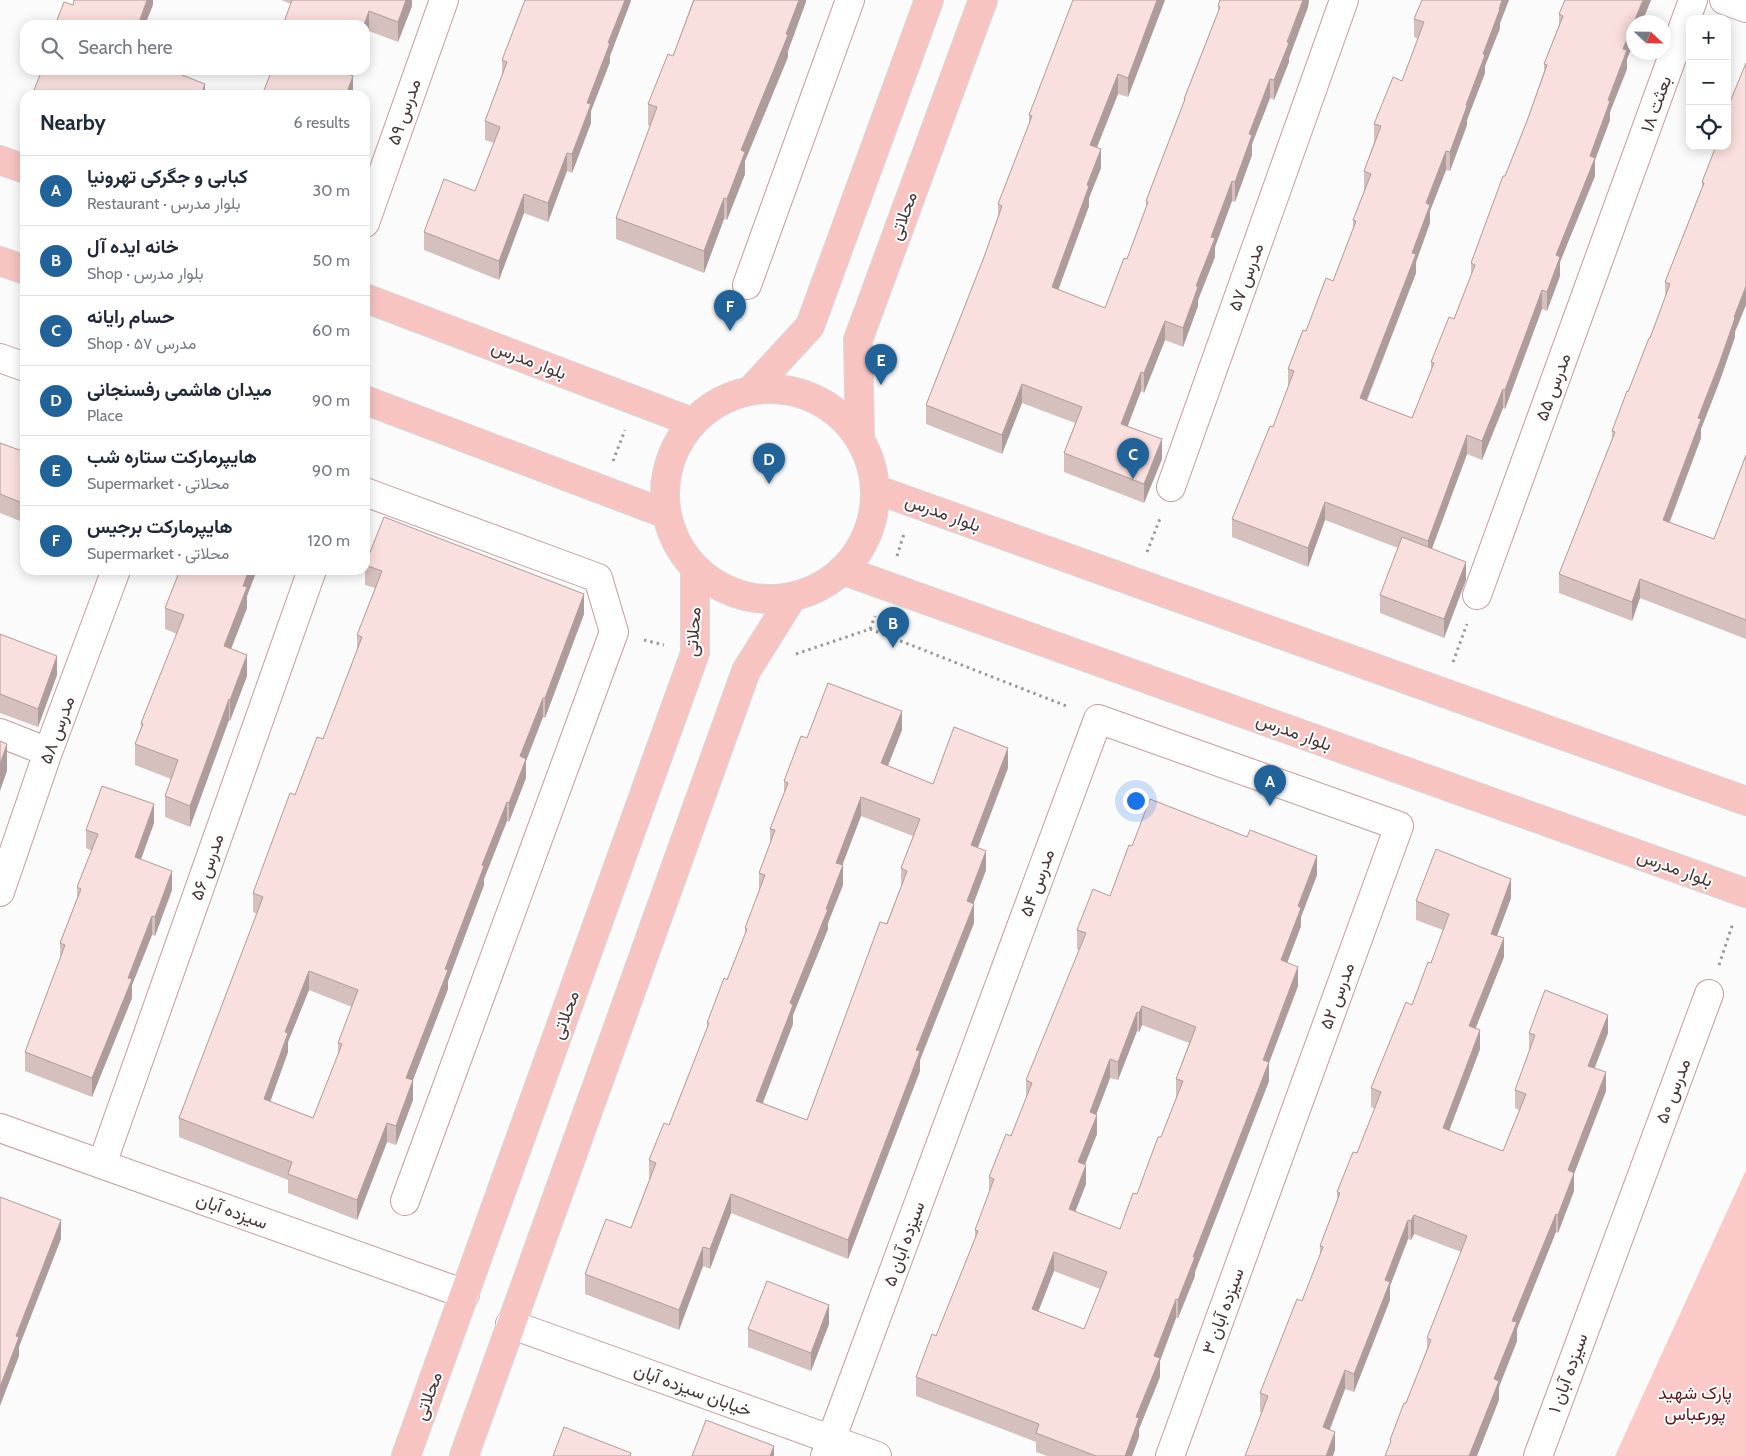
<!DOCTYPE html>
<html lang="en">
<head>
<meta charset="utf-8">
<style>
  body { margin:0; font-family:Cabin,Vazirmatn,sans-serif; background:#f6f6f7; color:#1f2937 }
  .controls { position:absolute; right:15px; top:15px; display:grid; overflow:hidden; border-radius:10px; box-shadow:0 2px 12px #0003 }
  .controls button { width:45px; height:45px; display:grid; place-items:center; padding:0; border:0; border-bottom:1px solid #e0e1e3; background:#fff; color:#1f2937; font:25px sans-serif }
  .compass { position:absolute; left:1626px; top:15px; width:45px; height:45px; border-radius:50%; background:#fff; box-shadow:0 2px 12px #0003; rotate:112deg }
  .you { position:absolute; left:1135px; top:800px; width:18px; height:18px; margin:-12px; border:4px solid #fff; border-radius:50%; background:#1a73e8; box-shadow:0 0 0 8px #1a73e833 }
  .badge { display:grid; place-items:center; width:32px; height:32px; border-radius:50%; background:#216399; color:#fff; font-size:16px; font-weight:700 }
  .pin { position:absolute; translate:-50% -41px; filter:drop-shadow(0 1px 2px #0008) }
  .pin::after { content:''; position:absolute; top:26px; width:18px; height:15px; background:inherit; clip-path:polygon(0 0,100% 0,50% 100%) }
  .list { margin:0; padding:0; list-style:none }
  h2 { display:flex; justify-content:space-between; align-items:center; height:65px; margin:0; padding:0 20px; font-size:21px }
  h2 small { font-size:16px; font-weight:400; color:#747a83 }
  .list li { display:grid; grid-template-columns:32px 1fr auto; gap:15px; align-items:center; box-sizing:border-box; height:70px; padding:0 20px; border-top:1px solid #e0e1e3 }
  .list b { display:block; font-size:19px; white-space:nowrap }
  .list p { margin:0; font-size:16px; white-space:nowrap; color:#747a83 }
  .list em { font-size:16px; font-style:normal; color:#747a83 }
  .icon { flex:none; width:28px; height:28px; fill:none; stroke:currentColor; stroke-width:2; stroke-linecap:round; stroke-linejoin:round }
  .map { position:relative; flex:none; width:1746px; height:1456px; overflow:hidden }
  .search { position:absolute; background:#fff; box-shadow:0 2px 12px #0003; left:20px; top:20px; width:350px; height:55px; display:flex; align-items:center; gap:12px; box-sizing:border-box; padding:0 18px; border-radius:15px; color:#747a83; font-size:19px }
  .panel { position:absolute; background:#fff; box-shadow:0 2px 12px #0003; left:20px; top:90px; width:350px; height:485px; border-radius:15px }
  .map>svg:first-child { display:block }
  .green { fill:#fbc9c7 }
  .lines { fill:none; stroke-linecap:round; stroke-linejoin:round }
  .minor-casing { stroke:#c49c9a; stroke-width:30 }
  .major-casing { stroke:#dad7d7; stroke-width:30 }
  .path { stroke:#9f9796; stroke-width:3; stroke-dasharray:2.5 4; stroke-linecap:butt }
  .minor { stroke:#fff; stroke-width:28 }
  .major { stroke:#f7c4c2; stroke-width:28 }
  .wall { fill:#d6c0be; fill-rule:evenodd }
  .shaded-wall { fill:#ae9c9b }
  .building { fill:#f9dfdd; stroke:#ae9c9b; fill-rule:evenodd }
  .labels { text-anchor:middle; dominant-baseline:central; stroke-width:4; stroke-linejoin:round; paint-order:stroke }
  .street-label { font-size:18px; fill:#473635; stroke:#fff }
  .park-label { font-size:18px; fill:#61181d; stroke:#fff }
</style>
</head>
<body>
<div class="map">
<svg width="1746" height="1456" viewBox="0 0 1746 1456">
  <rect width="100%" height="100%" fill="#fbfbfb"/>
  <path class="green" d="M1746,1170v286h-131z"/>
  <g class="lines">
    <g class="minor-casing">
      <path id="minor" d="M1724,0l22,8
        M365,223l79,-223
        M747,285l103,-285
        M0,358l25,9
        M1171,487l173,-487
        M365,492l233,86 16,54 -209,569
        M1477,595l216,-595
        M0,733l48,19
        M0,892l48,-140 68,-182
        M0,1128l465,166
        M102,1164l210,-594
        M510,1324l367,132
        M825,1456l273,-737 301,107 -229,630
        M1538,1456l171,-462"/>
    </g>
    <g class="major-casing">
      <path id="major" d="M0,160l25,9
        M0,261l25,9
        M365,298l327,124
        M752,389l58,-63 119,-326
        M665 494a105 105 0 1 1 210 0a105 105 0 1 1-210 0Z
        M365,400l301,114
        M860,439l-2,-99 125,-340
        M875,489l871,312
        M842,570l904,323
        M406,1456l289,-803v-84
        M464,1456l282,-785 47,-75"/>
    </g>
    <path class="path" d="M613,461l12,-31
      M1147,552l14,-36
      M897,556l7,-22
      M870,629l5,-13
      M644,640l20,5
      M796,654l74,-25 199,78
      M1453,662l14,-38
      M1719,965l14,-42"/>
    <use href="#minor" class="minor"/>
    <use href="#major" class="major"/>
  </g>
  <path class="wall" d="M281,0h131v6l-14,36 -29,-11 -4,11v-17l-74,-21z
    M631,0l-21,56v6l-19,49v12l-19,50 -5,-2 -19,51 -24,-9 -25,67 -75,-30v-18l51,-41 19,-48 -9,-3v-19l17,-46v-15z
    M693,0h113l-18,51v6l-43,104v13l-18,46 -3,-1 -20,54 -88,-34v-21l34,-92 -2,-1v-21l25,-48z
    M1165,0l-37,97 -10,-3 -21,54 4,20 -12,30v8l-31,84 47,18 22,-49 19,-52v-6l38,-98v-4l34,-87v-6l2,-6h89l-1,7 -19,51v4l-15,38 -4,-2 -18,46v11l-17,47 -3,-1 -17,46v10l-17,43v6l-15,41 -18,-7 -21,53 -3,-2 -13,35 34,33 -18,44 -80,-31v-19l11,-30 -53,-20 -20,51 -76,-30v-19l58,-148 14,-41v-12l31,-80v-9z
    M1422,0h87l-9,23v5l-15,38v7l-18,47v5l-17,46 -4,-1 -16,41v12l-14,39v11l-49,128 45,17 19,-48v-8l23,-43 17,-43v-13l56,-142 17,-50v-7l15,-39v-11l6,-14h86l-9,22h-8l-7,37v10l-17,43v8l-15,40v16l-35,86v14l-13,35 -5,-2 -37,100 -2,-1 -21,52 -15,-6 -35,95 34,31 -22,58 -64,-25v-18l18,-47 -73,-28 -17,47 -76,-30v-18l41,-92 15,-40v-18l18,-38 27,-50 20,-51v-10l12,-30h-1v-19l10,-29v-18l28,-43 16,-42 -4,-2v-18z
    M1716,146l19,191 -16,46 -18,46v9l-31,84 44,17 32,-84v184l-106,-41 -8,23 -73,-28v-19l53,-135v-8l38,-93 15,-40v-16l37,-95v-5z
    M0,443l25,9v71l-25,-10z
    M365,565l219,49 -39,104 -2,-1 -17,44v17l-17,44 -2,-1 -23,58v6l-36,96v8l-35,91v20l-17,45 -9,-3 -30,78 -69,-27v-13l-109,-43v-19l78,-204 -4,-2v-19l42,-98 28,-56 34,-89v-15l18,-47 -10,-3zM309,990l43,17 -14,36v12l-25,63 -43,-16 18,-50v-10z
    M180,570h77l-10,26v12l-16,41 16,27 -17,45 -1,-1 -39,107 -25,-10v-21l6,-17 -36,-14v-21l6,-17v-4l36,-89 -12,-5v-21z
    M0,634l57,41 -19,52 -38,-14z
    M902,730l-14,36 45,18 75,-16 -30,80 8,22 -12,33v20l-54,137v11l-72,188 -117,-46 -21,56 -7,-3 -24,64 -94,-36v-20l46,-46 18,-48v-20l20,-35 38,-96v-6l20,-43 18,-46v-6l14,-36v-19l11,-30v-14l14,-35v-13l23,-43zM861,816l52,20 -12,32v19l-94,233 -44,-17 30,-79v-9l35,-86v-6l15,-38 -1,-20z
    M154,823l-13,36 31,31 -17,46 -3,-1 -20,50v13l-40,99 -67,-26v-19l35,-93v-16l17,-45v-11l15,-36 -6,-3v-18z
    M1132,846l185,29 -16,42v9l-14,37 11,23 -29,77v18l-74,191v4l-17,42h-2l-16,43v16l-21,52v8l-7,19h-85l-11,-4v-10l-120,-46v-19l20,-41 39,-97v-9l14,-37v-16l22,-41 15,-37v-19l54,-130 -3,-1v-19l33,-34zM1142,1025l47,18 -13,36v19l-15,39 -24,57 -17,35 -45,-17 11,-28 -1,-19 12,-31 -1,-19 14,-37 8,2 19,-49 2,1zM1054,1271l46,18 -16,40 -46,-18z
    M1511,898l-14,38 7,21 -29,72 5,20 -31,82 54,20 16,-41 -4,-2v-18l14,-38v-19h79l-13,35 11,23 -32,83v17l-16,42 -2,-1 -39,97v12l-18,46v13l-109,44v-4l16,-37 21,-54v-11l34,-86 -47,-18 -3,6 -3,-1 -18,47v14l-36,92 -9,-3 -15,41 5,20 -75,-38v-19l42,-92 18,-44v-11l17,-45v-9l20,-39 18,-44 -4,-2v-19l41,-83 19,-42 12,-33 -27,-10v-19z
    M829,1324l-18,47 -63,-24v-18z"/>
  <path class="shaded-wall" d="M147,0h6v5l-8,20h-7z
    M406,0h6v6l-14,36v-20z
    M625,0h6v1l-21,55v6l-19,49v12l-19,50v-19l15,-51 21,-60z
    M799,0h7v2l-18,49v6l-43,104v13l-18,46v-21l14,-49z
    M1157,0h8l-37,97v-19z
    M1303,0h6l-1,7 -19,51v4l-15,38v-20z
    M1502,0h7l-9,23v5l-15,38v7l-18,47v5l-17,46v-19z
    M1643,0h8l-9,22h-8z
    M369,11v20l-4,11v-17h-1z
    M1634,24v19l-7,16v10l-17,43v8l-15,40v16l-35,86v14l-13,35v-19l9,-37 34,-99 33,-107z
    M347,70h7l-8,24v-21z
    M1118,74v20l-28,70v-19z
    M353,76v19h-7z
    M1270,79v19l-18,46v11l-17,47v-20l14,-48z
    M205,84v11h-4z
    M367,141v21l-2,4v-20z
    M1101,149v19l-12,30v8l-37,101v-20l35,-102z
    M1446,151v19l-16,41v12l-14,39v11l-56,144v-19l52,-145 14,-50z
    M567,153v18l-19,51v-19z
    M1232,181v20l-17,46v10l-17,43v6l-15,41v-19l28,-91z
    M524,194v19l-25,67v-19z
    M724,198v21l-20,54v-22z
    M1746,286v19l-11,27v5l-16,46 -18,46v9l-38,101v-19l35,-102 36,-101z
    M1542,290v19l-37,100v-19z
    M1165,321v19l-21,53v-20z
    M1141,372v19l-20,52v-19z
    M1022,384v19l-20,51v-19z
    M1503,389v19l-21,52v-19z
    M1467,435v19l-39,105v-18z
    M1162,439v20l-18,44v-19z
    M1325,502v18l-17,47v-19z
    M1466,562v18l-22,58v-19z
    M249,570h8l-10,26v12l-23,59v-21l19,-60z
    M1640,579v19l-8,23v-19z
    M584,594v20l-39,104v-20z
    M247,655v21l-17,45v-21z
    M57,656v19l-19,52v-18z
    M543,698v19l-17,44v17l-17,44v-19l11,-47z
    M229,699v21l-39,107v-21z
    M902,711v19l-21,53v-20z
    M7,744v27l-7,20v-27z
    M1008,748v20l-37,97v-20z
    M861,797v19l-25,66v-19z
    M507,802v19l-23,58v6l-36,96v8l-35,91v20l-17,45v-19l10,-48 76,-213z
    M154,804v19l-19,53v-19z
    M986,851v19l-19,50v-19z
    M1317,856v19l-16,42v9l-20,53v-19l17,-54z
    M843,865v20l-15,38v6l-35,86v9l-37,96v-19l34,-98z
    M172,871v19l-17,46v-19z
    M1511,879v19l-20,54v-18z
    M974,904v19l-54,137v11l-72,188v-19l68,-190z
    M152,916v19l-20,50v13l-40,99v-19l36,-100z
    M1504,938v19l-35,88v-19z
    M1298,967v19l-29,77v18l-74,191v4l-17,42v-18l85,-240z
    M309,971v19l-21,52v10l-24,67v-20l21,-67z
    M1142,1006v19l-3,7v-19z
    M1137,1012v19l-19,49v-18z
    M1608,1015v18l-20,51v-18z
    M1480,1030v19l-37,98v-19z
    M1110,1059v19l-20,53v-19z
    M1606,1072v19l-32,83v17l-16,42v-18l10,-45z
    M1097,1115v19l-19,47v-19z
    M387,1123v19l-30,78v-20z
    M1086,1165v19l-17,44v-19z
    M731,1194v19l-21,56v-20z
    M1556,1214v18l-39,97v12l-18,46v13l-22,56h-8l25,-77 18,-58z
    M1414,1215v19l-3,6v-19z
    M61,1220v19l-42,108v9l-19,50v-19l16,-51z
    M1408,1220v19l-18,47v14l-36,92v-18l31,-94z
    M703,1247v19l-24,64v-20z
    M1054,1252v19l-22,57v-19z
    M1176,1299v19l-16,43v16l-21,52v8l-7,19h-7l29,-100z
    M829,1305v19l-18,47v-18z
    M1345,1370v19l-22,57v-19z
    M1335,1432v18l-2,6h-7z
    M774,1446v10h-4z"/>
  <path class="building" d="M74,0h73l-9,25h-83l9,-23 9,3z
    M292,0h114l-8,22 -29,-11 -5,14h-81z
    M525,0h100l-17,43h2l-23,60 4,1 -19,50 -5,-1 -19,50 -24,-9 -25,67 -75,-29 20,-53 31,12 25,-64 -15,-6 22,-59 -5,-2z
    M694,0h105l-13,34 2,1 -47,115 4,2 -18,47 -3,-1 -20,53 -88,-33 41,-111 -9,-3 20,-50 5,2z
    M1073,0h84l-29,78 -10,-4 -28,71 11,4 -14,36 2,1 -37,101 53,21 19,-50 3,1 21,-57 -2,-1 39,-102h-1l36,-92 -2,-1 2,-6h83l-16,42 2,1 -15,37 -4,-1 -21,55 3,1 -17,47 -3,-1 -21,56 4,1 -19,48 2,1 -15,41 -18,-7 -21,52 -3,-1 -20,52 41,15 -18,45 -80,-31 18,-46 -60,-23 -20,51 -76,-30 58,-148 18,-51 -4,-2 34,-88 -3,-1z
    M1422,0h80l-3,9h1l-17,45 2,1 -19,50 1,1 -17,46 -4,-1 -20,52 4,2 -18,48 4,1 -56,144 52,20 22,-55 -3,-1 18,-45 5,2 21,-54 -4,-2 32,-87h2l22,-55 20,-56 -3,-1 19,-48 -4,-2 6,-14h78l-20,49 4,1 -19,50 2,1 -20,55 5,2 -39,97 4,2 -13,35 -5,-2 -37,100 -2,-1 -21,52 -15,-6 -39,106 -103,-39 -17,46 -76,-29 38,-93 3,1 21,-56 -6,-2 15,-39 3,1 20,-53 7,3 23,-60 -3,-1 18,-46 -7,-3 17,-45 -7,-2 19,-47 9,4 22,-59 -10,-3z
    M1746,63v223l-12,31 1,1 -16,46 -21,54 3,1 -38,101 51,19 32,-84v165l-106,-41 -8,23 -73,-28 56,-142 -3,-1 15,-40 1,1 21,-54h1l20,-54 -5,-2 39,-99 -2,-1 14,-36h11v-37z
    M42,70h127l36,14 -4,11h-169z
    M272,70h75l-1,3 7,3 -7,19h-84z
    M0,443l25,9v52l-25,-10z
    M384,517l200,77 -39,104h-2l-23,58 6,3 -17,44 -2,-1 -25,63 2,1 -39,103 3,1 -42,108 7,2 -17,46 -9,-3 -30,77 -69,-26 4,-12 -113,-44 84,-221 -10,-4 37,-100 5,2 22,-58 6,2 39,-102 -5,-2 25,-64 -17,-6zM309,971l49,19 -20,53 4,1 -29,74 -49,-19 24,-66 -3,-1z
    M1402,537l64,25 -22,57 -64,-24z
    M180,570h69l-6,16 4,1 -23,59 23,9 -17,45 -1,-1 -39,107 -25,-10 13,-36 -43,-16 8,-20 -2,-1 43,-108 -19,-7z
    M0,634l57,22 -19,53 -38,-15z
    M828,683l74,28 -21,52 52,21 21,-57 54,21 -37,97 15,6 -19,50 7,3 -58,146 4,1 -72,189 -117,-46 -21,55 -7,-2 -24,63 -94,-36 21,-55 25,9 25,-65 -7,-3 15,-37 5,2 40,-102h-2l17,-45 3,2 20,-51 -2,-1 20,-53 -6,-2 16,-43 -5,-1 18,-46 -4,-2 17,-45 6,2zM861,797l59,22 -19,49 6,3 -20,53 -7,-2 -73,198 -51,-19 37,-96 -3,-2 38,-94h-2l17,-44 -7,-2z
    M0,741l7,3 -7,20z
    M102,786l52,18 -19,53 37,14 -17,46 -3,-1 -24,62 4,1 -40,99 -67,-26 40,-107 -5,-2 21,-54 -4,-2 21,-53 -12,-4z
    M1150,799l97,38 3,-7 67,26 -19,50 3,2 -20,52 17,7 -35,93 6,2 -76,195h2l-17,43 -2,-1 -22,57 6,2 -24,59 3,1 -14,38h-29l-60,-23 3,-9 -123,-47 16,-43 4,2 42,-105 -3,-1 19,-51 -5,-2 17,-43 5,2 21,-53 -6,-3 60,-147 -9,-3 16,-41 17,7 19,-51 3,1zM1142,1006l54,21 -20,52 7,2 -22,56h-3l-21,57 -4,-1 -13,36 -51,-20 17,-44 -8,-3 19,-47 -7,-3 20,-53 8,3 19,-50 2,1zM1054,1252l53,20 -23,57 -52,-20z
    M1436,849l75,30 -20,55 13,4 -35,88 11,4 -37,98 60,23 23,-57 -11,-4 20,-55 -6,-2 16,-43 63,25 -20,51 18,6 -38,98 6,3 -16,42 -2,-1 -44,107 5,1 -23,57 5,2 -30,75h-84l6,-15 -1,-1 14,-37h2l25,-63 -4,-2 40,-102 -53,-21 -3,6 -3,-1 -23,60 5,2 -36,92 -9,-4 -22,57 12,5 -9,24h-81l23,-60 -8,-3 37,-94 5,2 21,-54 -3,-1 20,-53 -3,-1 16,-40 4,1 24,-61 -10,-4 35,-86 6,3 16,-43 3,1 18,-49 -33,-13z
    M0,1197l61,23 -45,116 3,1 -19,50z
    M767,1281l62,24 -18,48 -63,-24z
    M706,1420l68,26 -4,10h-78z
    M564,1427l67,26 -1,3h-77z"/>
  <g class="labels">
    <g class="street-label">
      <text transform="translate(1656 104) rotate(-70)">بعثت ۱۸</text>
      <text transform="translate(404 112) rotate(-71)">مدرس ۵۹</text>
      <text transform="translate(903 216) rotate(-70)">محلاتی</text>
      <text transform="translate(1246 277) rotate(-70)">مدرس ۵۷</text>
      <text transform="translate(529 360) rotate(21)">بلوار مدرس</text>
      <text transform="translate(1553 387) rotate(-70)">مدرس ۵۵</text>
      <text transform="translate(943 513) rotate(20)">بلوار مدرس</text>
      <text transform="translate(693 632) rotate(-86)">محلاتی</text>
      <text transform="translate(57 730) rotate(-70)">مدرس ۵۸</text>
      <text transform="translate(1294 732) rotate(20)">بلوار مدرس</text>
      <text transform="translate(207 867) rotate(-71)">مدرس ۵۶</text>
      <text transform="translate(1675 868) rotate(20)">بلوار مدرس</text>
      <text transform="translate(1037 883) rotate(-70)">مدرس ۵۴</text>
      <text transform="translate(1337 996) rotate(-70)">مدرس ۵۲</text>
      <text transform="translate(565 1015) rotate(-70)">محلاتی</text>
      <text transform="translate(1673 1091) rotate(-69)">مدرس ۵۰</text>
      <text transform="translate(232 1211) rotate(20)">سیزده آبان</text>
      <text transform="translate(904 1244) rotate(-70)">سیزده آبان ۵</text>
      <text transform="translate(1223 1311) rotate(-70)">سیزده آبان ۳</text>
      <text transform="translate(1568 1373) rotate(-70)">سیزده آبان ۱</text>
      <text transform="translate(693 1390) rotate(20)">خیابان سیزده آبان</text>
      <text transform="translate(428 1396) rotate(-70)">محلاتی</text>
    </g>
    <g class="park-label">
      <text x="1695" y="1393">پارک شهید<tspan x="1695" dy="21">پورعباس</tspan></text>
    </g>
  </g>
</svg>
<div class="controls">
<button>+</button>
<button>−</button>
<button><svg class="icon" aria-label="locate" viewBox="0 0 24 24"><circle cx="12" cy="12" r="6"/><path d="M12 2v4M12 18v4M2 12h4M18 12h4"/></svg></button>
</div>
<svg class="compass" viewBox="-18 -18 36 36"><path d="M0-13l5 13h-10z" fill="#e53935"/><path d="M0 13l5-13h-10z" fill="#747a83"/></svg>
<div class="you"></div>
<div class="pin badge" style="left:1270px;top:806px">A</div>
<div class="pin badge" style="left:893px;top:648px">B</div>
<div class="pin badge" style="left:1133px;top:479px">C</div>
<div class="pin badge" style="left:769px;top:484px">D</div>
<div class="pin badge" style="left:881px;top:385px">E</div>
<div class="pin badge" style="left:730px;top:331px">F</div>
<div class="search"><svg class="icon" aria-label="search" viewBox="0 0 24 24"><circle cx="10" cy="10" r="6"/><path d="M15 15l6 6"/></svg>Search here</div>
<section class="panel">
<h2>Nearby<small>6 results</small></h2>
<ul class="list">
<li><span class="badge">A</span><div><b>کبابی و جگرکی تهرونیا</b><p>Restaurant · بلوار مدرس</p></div><em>30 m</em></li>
<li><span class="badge">B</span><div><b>خانه ایده آل</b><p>Shop · بلوار مدرس</p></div><em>50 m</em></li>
<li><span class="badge">C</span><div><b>حسام رایانه</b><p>Shop · مدرس ۵۷</p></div><em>60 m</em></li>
<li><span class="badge">D</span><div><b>میدان هاشمی رفسنجانی</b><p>Place</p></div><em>90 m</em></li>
<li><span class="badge">E</span><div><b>هایپرمارکت ستاره شب</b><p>Supermarket · محلاتی</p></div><em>90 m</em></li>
<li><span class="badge">F</span><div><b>هایپرمارکت برجیس</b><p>Supermarket · محلاتی</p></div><em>120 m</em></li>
</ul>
</section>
</div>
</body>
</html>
